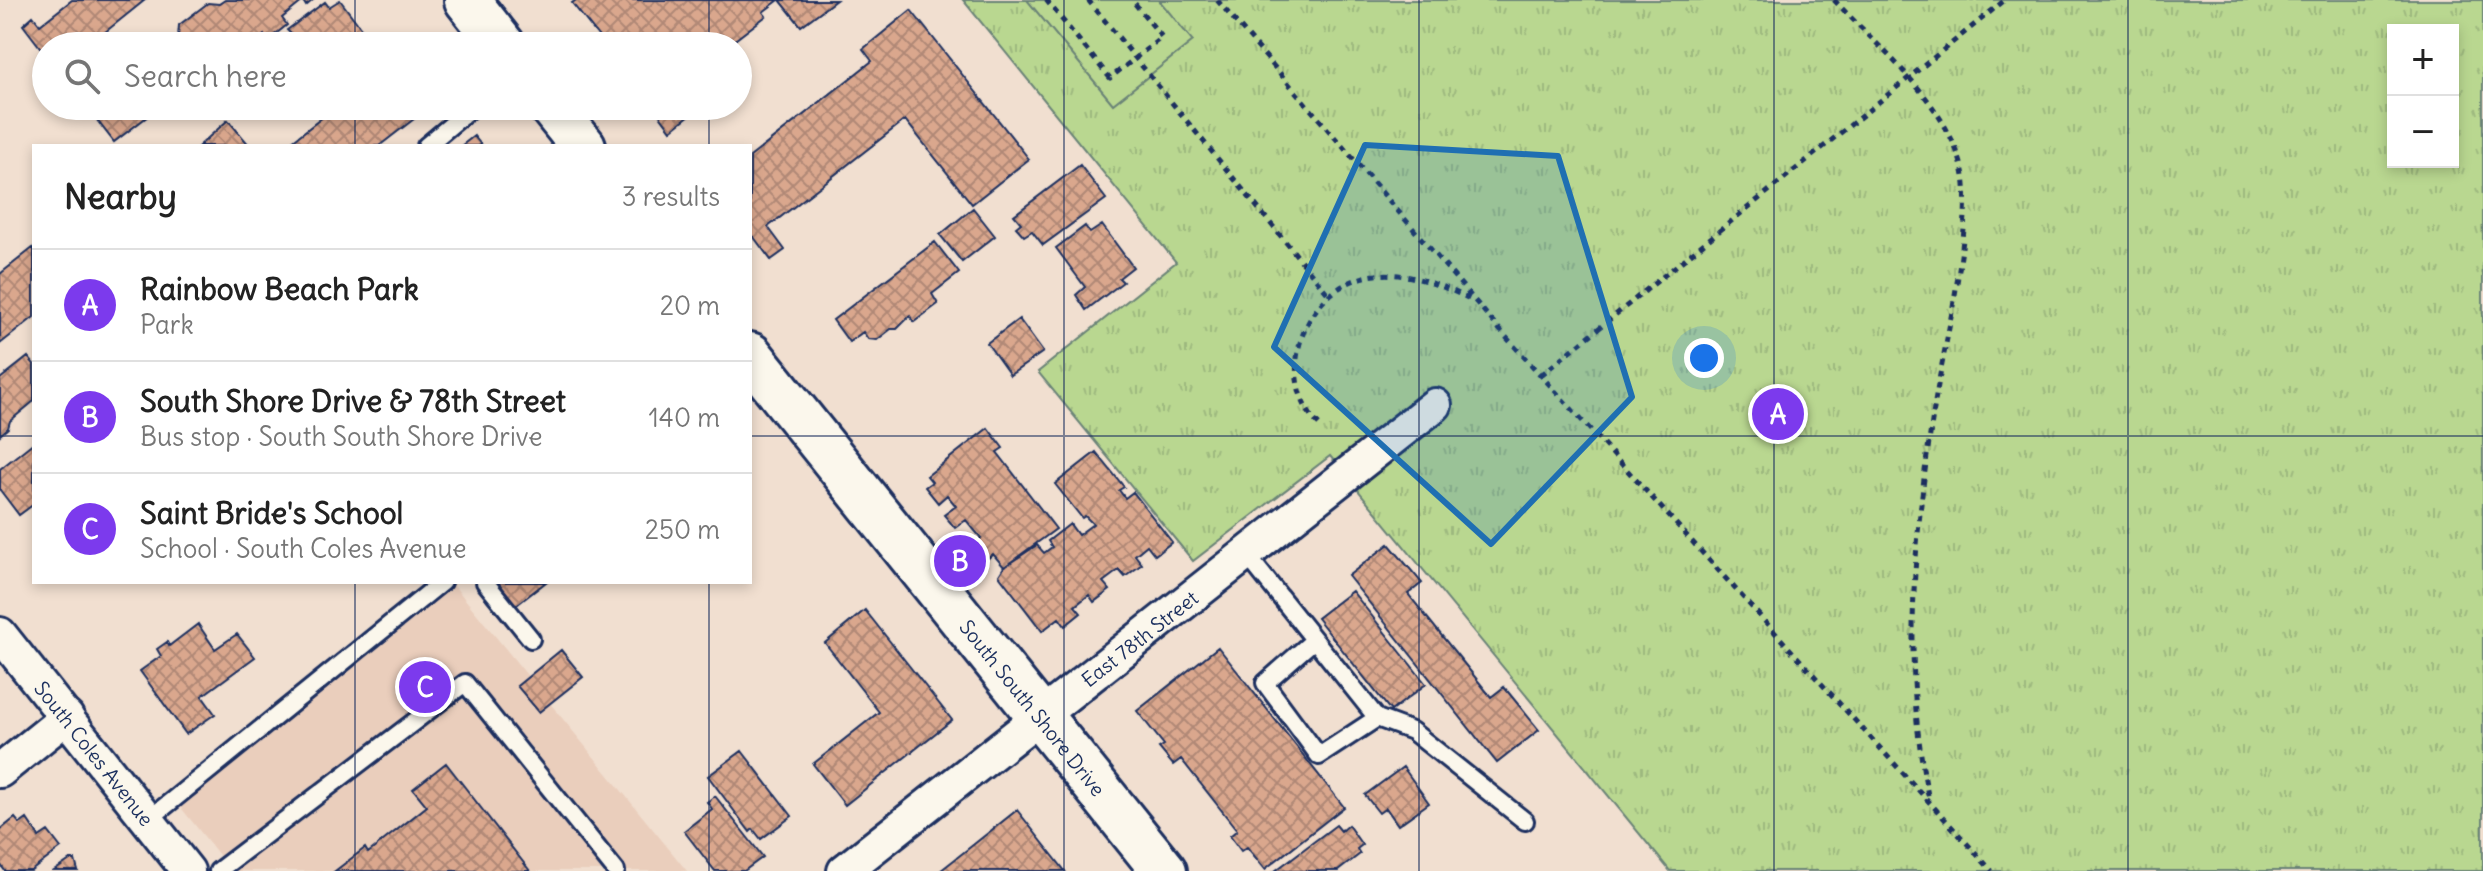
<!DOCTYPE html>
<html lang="en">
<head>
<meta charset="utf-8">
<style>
  body { margin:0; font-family:Delius,sans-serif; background:#f6f6f6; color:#222 }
  .controls { position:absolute; right:24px; top:24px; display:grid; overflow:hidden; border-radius:0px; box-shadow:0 4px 12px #0003 }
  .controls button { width:72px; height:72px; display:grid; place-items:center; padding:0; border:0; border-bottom:2px solid #e0e0e0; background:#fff; color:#222; font:40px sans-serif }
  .you { position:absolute; left:1704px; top:358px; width:28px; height:28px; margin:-20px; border:6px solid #fff; border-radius:50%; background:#1a73e8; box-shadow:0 0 0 12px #1a73e833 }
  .badge { display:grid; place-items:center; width:52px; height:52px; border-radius:50%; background:#7c3aed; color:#fff; font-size:26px; font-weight:700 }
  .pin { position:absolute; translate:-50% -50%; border:4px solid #fff; box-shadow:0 2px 8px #0006 }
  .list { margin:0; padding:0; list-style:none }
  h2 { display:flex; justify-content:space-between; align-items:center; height:104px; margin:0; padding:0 32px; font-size:34px }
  h2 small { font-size:26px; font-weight:400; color:#767676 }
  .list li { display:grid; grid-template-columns:52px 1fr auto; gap:24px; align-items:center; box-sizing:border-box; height:112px; padding:0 32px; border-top:2px solid #e0e0e0 }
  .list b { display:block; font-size:30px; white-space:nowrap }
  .list p { margin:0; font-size:26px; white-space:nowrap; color:#767676 }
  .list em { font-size:26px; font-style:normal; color:#767676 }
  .icon { flex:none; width:44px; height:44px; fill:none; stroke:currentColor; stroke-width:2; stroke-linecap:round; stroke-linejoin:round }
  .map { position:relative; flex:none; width:2483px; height:871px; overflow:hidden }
  .search { position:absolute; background:#fff; box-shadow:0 4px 12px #0003; left:32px; top:32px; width:720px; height:88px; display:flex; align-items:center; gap:20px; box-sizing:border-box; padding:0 28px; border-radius:44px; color:#767676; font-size:30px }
  .panel { position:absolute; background:#fff; box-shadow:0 4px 12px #0003; left:32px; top:144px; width:720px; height:440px; border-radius:0px }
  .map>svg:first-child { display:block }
  .built { fill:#eacebc }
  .park { fill:url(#park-tufts); stroke:#6a8377; stroke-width:2; fill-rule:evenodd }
  .garden { fill:#b9d790; stroke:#6a8377; stroke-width:2 }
  .building { fill:url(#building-cross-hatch); stroke:#1b2f5e; stroke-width:2 }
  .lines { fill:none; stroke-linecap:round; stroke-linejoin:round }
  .lane-casing { stroke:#1b2f5e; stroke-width:22 }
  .street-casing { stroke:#1b2f5e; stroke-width:38 }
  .primary-casing { stroke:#1b2f5e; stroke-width:50 }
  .path { stroke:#1b2f5e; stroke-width:5; stroke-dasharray:6 6; stroke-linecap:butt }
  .lane { stroke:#fbf7ec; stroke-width:16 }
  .street { stroke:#fbf7ec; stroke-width:32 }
  .primary { stroke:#fbf7ec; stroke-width:44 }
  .marked { fill:#1f6fb2; fill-opacity:0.2; stroke:#1f6fb2; stroke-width:6; stroke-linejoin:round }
  .grid { fill:none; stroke:#1b2f5e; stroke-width:2; stroke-opacity:0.55 }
  .labels { text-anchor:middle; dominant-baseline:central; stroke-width:6; stroke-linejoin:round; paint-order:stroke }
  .street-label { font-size:20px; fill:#1b2f5e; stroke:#fbf7ec }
</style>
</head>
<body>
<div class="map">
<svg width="2483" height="871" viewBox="0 0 2483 871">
  <defs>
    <pattern id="park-tufts" width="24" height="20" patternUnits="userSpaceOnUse" patternTransform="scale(2)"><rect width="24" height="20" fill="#b9d790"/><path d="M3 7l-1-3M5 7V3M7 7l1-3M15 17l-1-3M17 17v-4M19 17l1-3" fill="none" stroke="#9eb97f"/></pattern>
    <pattern id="building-cross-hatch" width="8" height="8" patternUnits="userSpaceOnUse" patternTransform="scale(2)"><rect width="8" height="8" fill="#daa78d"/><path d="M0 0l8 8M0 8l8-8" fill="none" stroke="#b08876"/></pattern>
  </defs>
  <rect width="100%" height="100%" fill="#f1dfd0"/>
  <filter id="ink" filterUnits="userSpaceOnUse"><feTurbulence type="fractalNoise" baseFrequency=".0125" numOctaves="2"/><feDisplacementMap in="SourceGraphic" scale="16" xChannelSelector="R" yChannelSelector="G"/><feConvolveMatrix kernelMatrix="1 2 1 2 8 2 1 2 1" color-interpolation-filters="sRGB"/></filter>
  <g filter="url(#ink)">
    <path class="built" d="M442,582h9l236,289h-455l-58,-72z"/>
    <path class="park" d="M963,0h1520v871h-813l-340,-415 -137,105 -155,-189 138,-110zM2393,30h60v132h-60z"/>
    <path class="garden" d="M1027,0h132l34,41 -80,63z"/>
    <path class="building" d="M72,0h73l-46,37 4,9h-57v9l-23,-30 10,-9 7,9z
      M225,0h88l-7,6 -3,-5 -21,17 5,7 -20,16 -3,-6 -13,11 -5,-6 -7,6h-72l11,-9 1,-12 29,-22 11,1z
      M340,0l24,32 -20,14h-69l16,-12 -4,-4 38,-28 4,5z
      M576,0h203l-16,12 3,4 -39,30h-121l-34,-43z
      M780,0h56l-35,26z
      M911,10l118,149 -57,45 -67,-84 -137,107 17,23 -14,10 -21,-28v-75l122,-96 -9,-12z
      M86,106h75l-47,36z
      M337,106h71l6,13 -35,27h-85l-3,-4z
      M653,106h48l-30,24z
      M228,120l22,26h-51z
      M474,136l8,10h-21z
      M1080,165l26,34 -63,46 -11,-14 -8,5 -8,-9 5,-4 -7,-8z
      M973,208l22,28 -33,26 -22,-27z
      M1102,225l31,42 -14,11 4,4 -37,28 -10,-15 9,-8 -29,-39 29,-22 5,7z
      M935,242l24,31 -27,21 6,10 -24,18 -4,-6 -13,13h-6l-14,11 -9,-1 -5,-7 -14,10 -16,-22z
      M34,247v70l-34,27v-70z
      M1019,319l24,33 -33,23 -23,-32z
      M28,357l6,7v37l-24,20 -2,7 -8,7v-56z
      M988,428l15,20 -6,4 59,77 -52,38 -11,-13 -8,7 -12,-16 8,-7 -15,-18 -11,8 -11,-13 12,-9 -9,-11 -9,8 -13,-16 7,-5 -5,-6z
      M34,442v62l-15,11 -19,-25v-21z
      M1096,452l28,35 -5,3 6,8 8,-6 39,50 -17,13 -8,-10 -12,10 7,9 -17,13 -6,-7 -16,12 7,8 -16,12 -5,-7 -14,11 6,7 -16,13 -6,-8 -17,13 -43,-56 5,-8 33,-22 7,8 8,-6 -4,-6 22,-17 8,11 15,-11 -8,-8 -3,2 -27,-34z
      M1389,544l33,39 -14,11 83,103 13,-10 35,43 -42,33 -149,-187z
      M494,582h52l-32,25z
      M1352,591l74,93 -35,27 -74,-93z
      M865,610l87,110 -107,85 -32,-41 66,-52 -54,-69z
      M198,624l17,25 22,-15 18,23 -53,39 13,18 -29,20 -46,-63 21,-15 -4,-7 10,-7 2,4z
      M1218,647l126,160 -79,62 -18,-22 -6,4 -11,-15 7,-6 -56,-71 -8,6 -14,-17 5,-3 -27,-34z
      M561,650l22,27 -44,35 -22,-26z
      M742,751l50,65 -31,23 -8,-10 -3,3 -42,-56z
      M446,763l84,108h-195l30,-23 3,5 59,-47 -14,-17z
      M1403,767l26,36 -31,22 -12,-17 -7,5 -14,-18z
      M715,796l48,61 -19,14h-29l-31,-40 28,-22 -5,-7z
      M1017,810l48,61h-125l14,-11z
      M15,818l5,6 7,-5 12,18 9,-6 13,17 -30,23h-26l-5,-7v-34z
      M1336,825l5,6 7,-6 14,20 -5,4 3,5 -22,17h-63z
      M70,860h5l3,11h-24z"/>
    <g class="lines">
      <g class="lane-casing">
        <path id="lane" d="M426,146l48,-40
          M1246,554l131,164 -58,38 -54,-73 49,-43
          M485,582l46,57
          M1377,718l35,13 113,90
          M148,820l294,-238
          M218,871l247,-188 151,188"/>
      </g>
      <g class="street-casing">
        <g id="street">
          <path id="s1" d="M0,634l188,237"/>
          <path d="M0,771l67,-54"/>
          <path id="s2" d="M844,871l591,-466"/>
        </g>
      </g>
      <g class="primary-casing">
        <g id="primary">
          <path d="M467,0l36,46"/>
          <path d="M551,106l32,40"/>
          <path id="s3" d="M750,355l414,516"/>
        </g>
      </g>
      <path class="path" d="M1046,0l64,78 52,-41 -30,-37
        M1088,0l241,295
        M1217,0l289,337 486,534
        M1834,0c46,49 110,100 128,167 14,48 -18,180 -27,235 -21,133 -34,265 -6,398
        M1541,375l464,-375
        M1319,425c-49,-49 -13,-143 57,-150 31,-4 67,11 94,24"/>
      <use href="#lane" class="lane"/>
      <use href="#street" class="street"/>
      <use href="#primary" class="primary"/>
    </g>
  </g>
  <path class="marked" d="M1365,145l193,11 74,241 -141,147 -217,-197z"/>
  <path class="grid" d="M355,0v46M709,0v46M1064,0v871M1419,0v871M1774,0v871M2128,0v871M355,106v40M709,106v40M0,436h34M750,436h1733M355,582v289M709,582v289"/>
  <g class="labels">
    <g class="street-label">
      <text stroke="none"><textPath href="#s2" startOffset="376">East 78th Street</textPath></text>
      <text stroke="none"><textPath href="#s3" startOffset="452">South South Shore Drive</textPath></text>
      <text stroke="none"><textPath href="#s1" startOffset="152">South Coles Avenue</textPath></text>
    </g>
  </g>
</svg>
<div class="controls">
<button>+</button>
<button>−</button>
</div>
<div class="you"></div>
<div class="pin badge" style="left:1778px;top:414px">A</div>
<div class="pin badge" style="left:960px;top:561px">B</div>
<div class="pin badge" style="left:425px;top:687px">C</div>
<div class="search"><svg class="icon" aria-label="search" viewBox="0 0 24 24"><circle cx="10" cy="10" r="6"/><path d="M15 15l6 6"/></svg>Search here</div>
<section class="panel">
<h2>Nearby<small>3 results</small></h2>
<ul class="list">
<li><span class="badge">A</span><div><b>Rainbow Beach Park</b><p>Park</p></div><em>20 m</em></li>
<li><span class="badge">B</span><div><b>South Shore Drive &amp; 78th Street</b><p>Bus stop · South South Shore Drive</p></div><em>140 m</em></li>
<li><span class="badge">C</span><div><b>Saint Bride's School</b><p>School · South Coles Avenue</p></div><em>250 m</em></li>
</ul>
</section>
</div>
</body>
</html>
